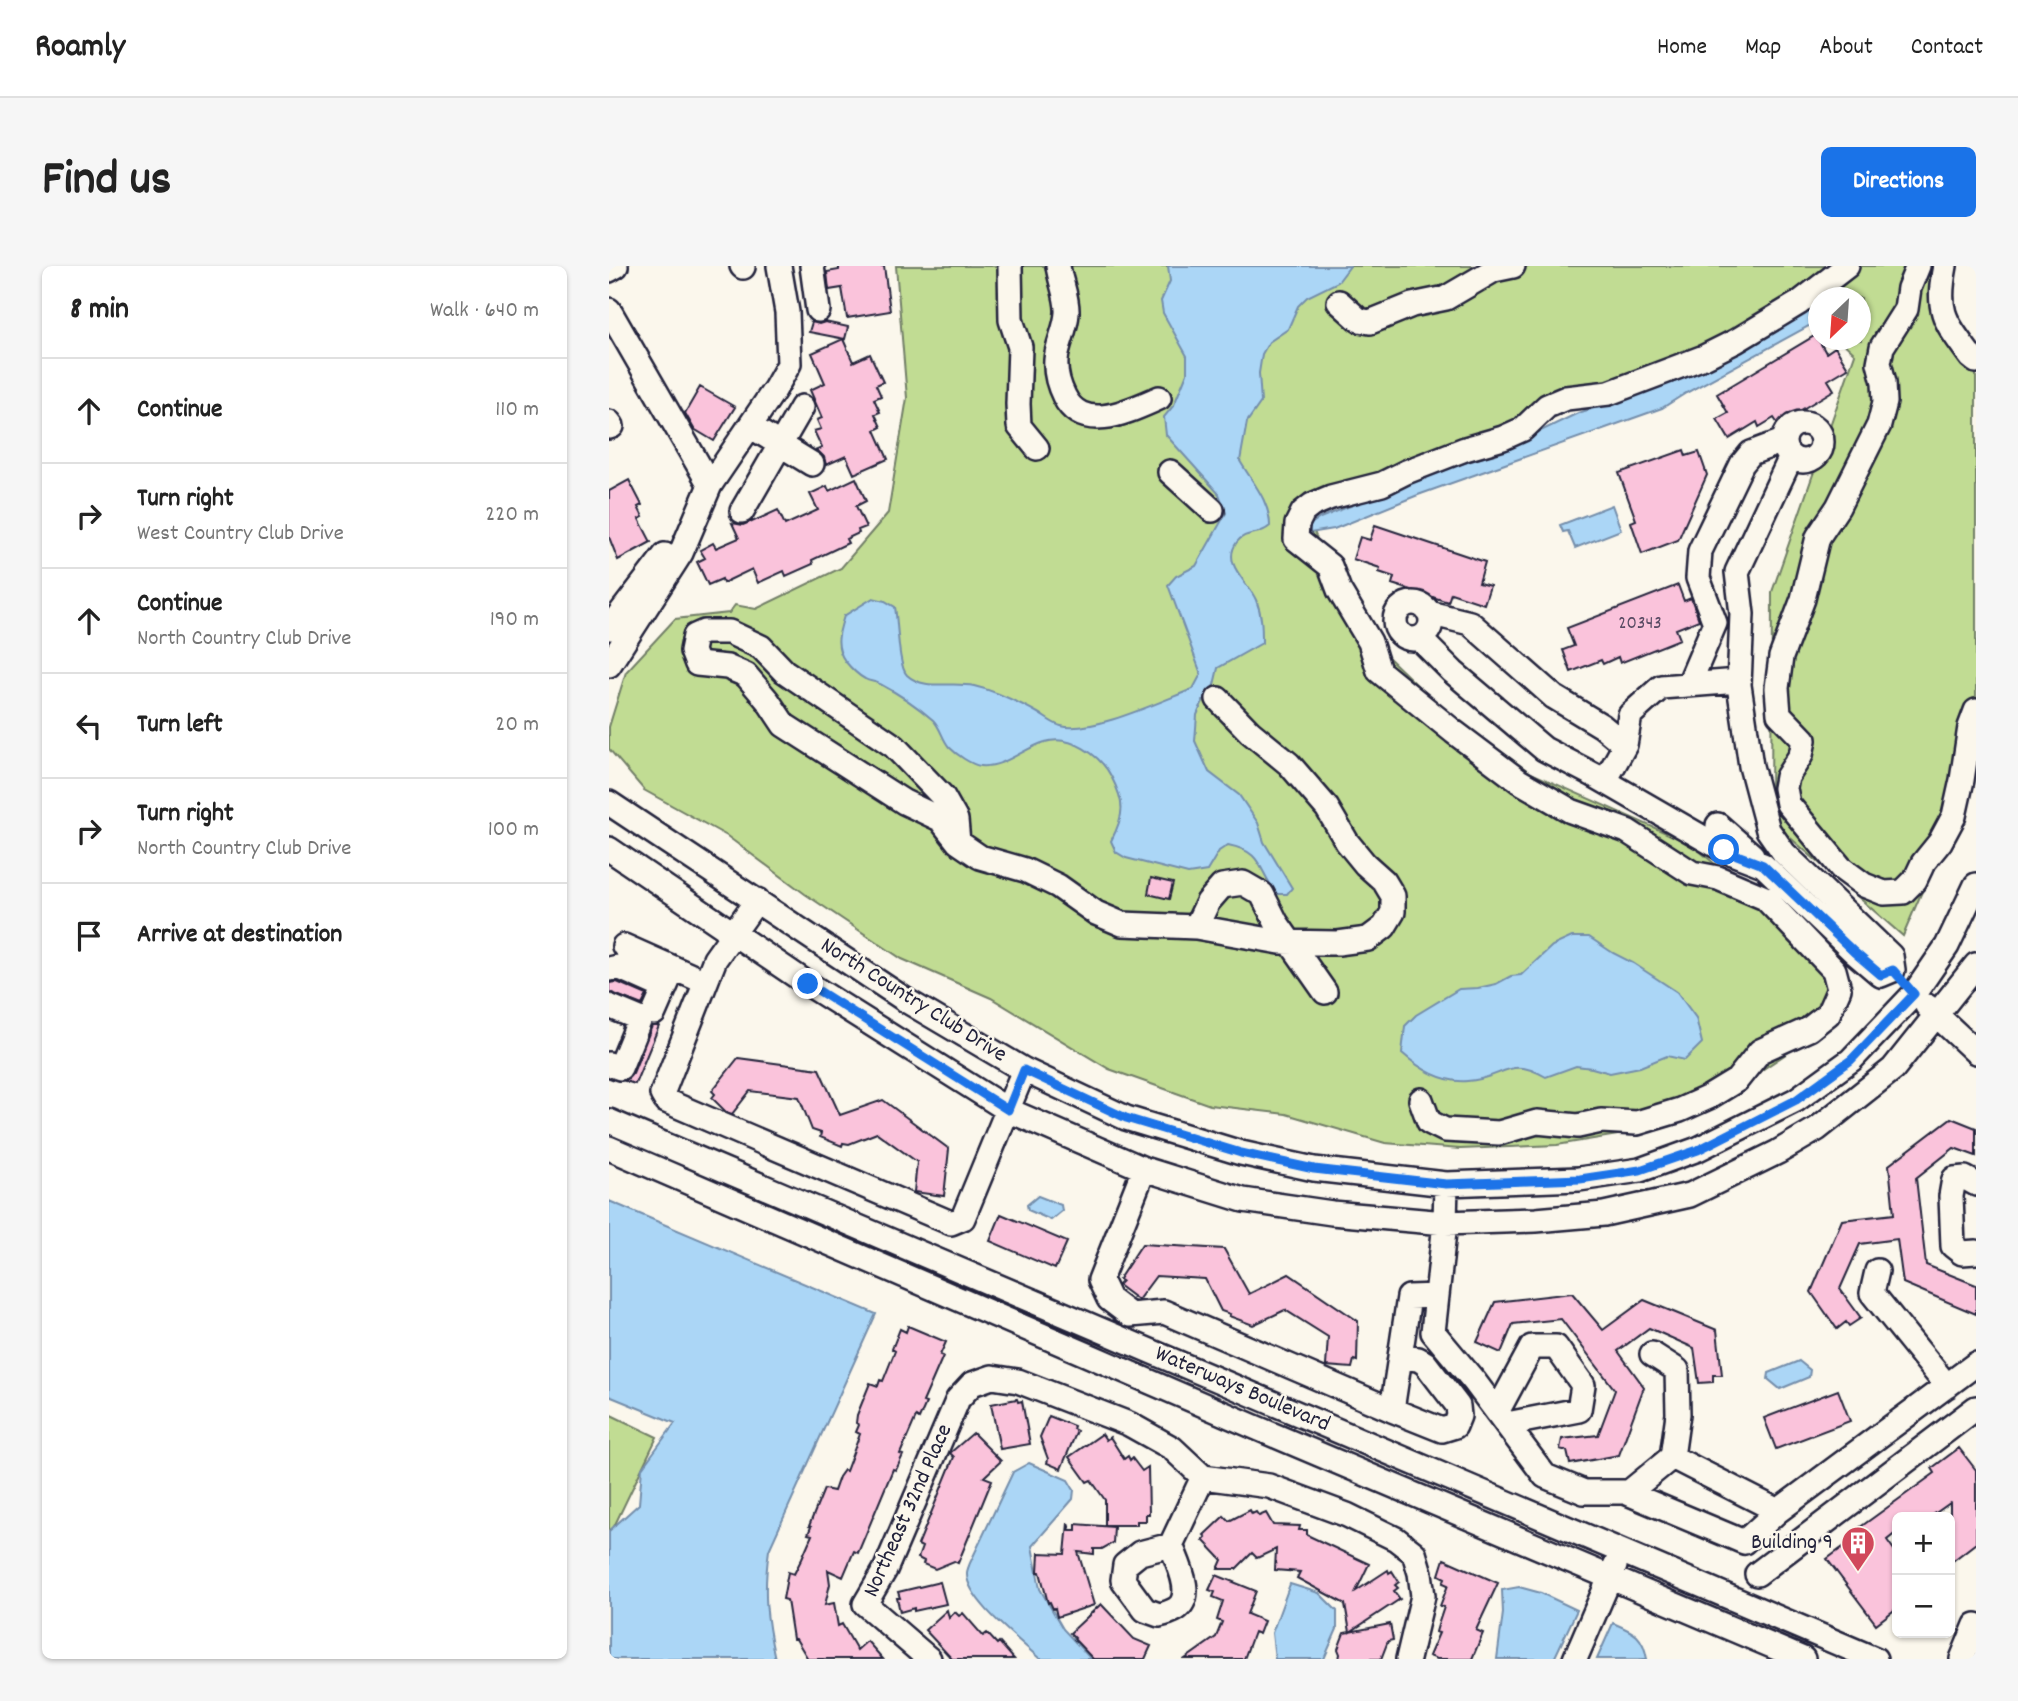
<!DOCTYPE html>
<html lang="en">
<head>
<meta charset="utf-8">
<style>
  body { margin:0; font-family:Dekko,sans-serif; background:#f6f6f6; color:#222 }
  .controls { position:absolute; right:21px; bottom:21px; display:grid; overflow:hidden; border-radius:10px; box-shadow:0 2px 5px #0004 }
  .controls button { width:63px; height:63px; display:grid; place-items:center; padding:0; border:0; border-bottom:2px solid #e0e0e0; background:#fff; color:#222; font:35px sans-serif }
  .compass { position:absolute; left:1199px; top:21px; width:63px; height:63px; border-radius:50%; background:#fff; box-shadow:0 2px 5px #0004; rotate:205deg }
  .stop { position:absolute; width:21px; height:21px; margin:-16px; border:5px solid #1a73e8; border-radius:50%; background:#fff }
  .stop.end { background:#1a73e8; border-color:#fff; box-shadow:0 2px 7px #0008 }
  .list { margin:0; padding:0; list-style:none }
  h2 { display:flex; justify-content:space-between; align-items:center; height:91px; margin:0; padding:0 28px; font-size:30px }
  h2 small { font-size:23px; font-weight:400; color:#767676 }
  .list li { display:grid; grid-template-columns:46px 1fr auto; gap:21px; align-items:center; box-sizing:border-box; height:105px; padding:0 28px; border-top:2px solid #e0e0e0 }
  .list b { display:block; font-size:26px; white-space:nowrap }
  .list p { margin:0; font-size:23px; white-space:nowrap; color:#767676 }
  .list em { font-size:23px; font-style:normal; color:#767676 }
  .icon { flex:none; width:38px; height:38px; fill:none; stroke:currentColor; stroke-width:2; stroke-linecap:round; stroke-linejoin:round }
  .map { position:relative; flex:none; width:1367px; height:1393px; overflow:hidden; border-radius:10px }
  header { display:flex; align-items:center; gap:42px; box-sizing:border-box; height:98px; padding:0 35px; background:#fff; border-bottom:2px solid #e0e0e0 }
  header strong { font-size:33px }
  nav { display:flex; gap:38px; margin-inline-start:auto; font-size:24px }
  .intro { display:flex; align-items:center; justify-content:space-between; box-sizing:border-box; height:168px; padding:0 42px }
  h1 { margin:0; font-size:49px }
  .button { padding:18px 32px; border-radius:10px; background:#1a73e8; color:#fff; font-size:24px; font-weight:700 }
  main { display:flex; gap:42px; padding:0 42px }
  aside { flex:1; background:#fff; border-radius:10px; box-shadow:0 2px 5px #0004 }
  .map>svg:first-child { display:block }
  .green { fill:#c1dc93; stroke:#727f67; stroke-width:2 }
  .water { fill:#abd6f6; stroke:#748eab; stroke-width:2 }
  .building { fill:#fac3db; stroke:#22223b; stroke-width:2 }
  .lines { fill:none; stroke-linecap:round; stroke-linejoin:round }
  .minor-casing { stroke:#22223b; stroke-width:28 }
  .minor { stroke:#fbf7ec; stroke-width:23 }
  .route { stroke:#1a73e8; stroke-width:9 }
  .labels { text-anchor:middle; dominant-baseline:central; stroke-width:5; stroke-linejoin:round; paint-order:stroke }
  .number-label { font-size:19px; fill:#584a63 }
  .street-label { font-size:23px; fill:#22223b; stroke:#fbf7ec }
  .poi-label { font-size:23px; fill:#22223b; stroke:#fbf7ec; text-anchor:end }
</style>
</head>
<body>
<header>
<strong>Roamly</strong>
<nav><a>Home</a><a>Map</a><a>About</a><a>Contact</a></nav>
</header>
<div class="intro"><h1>Find us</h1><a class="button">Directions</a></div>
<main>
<aside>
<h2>8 min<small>Walk · 640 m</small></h2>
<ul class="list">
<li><svg class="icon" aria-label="ahead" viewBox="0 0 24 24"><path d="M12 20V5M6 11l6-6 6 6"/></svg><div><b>Continue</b></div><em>110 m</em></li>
<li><svg class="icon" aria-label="right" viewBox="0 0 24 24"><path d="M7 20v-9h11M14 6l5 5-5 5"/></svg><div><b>Turn right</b><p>West Country Club Drive</p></div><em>220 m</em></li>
<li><svg class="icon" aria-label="ahead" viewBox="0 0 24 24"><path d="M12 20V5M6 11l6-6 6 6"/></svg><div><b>Continue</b><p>North Country Club Drive</p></div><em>190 m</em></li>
<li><svg class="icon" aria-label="left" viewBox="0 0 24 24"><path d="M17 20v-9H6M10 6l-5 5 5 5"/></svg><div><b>Turn left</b></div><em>20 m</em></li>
<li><svg class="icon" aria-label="right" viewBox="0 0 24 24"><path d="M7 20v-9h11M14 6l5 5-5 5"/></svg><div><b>Turn right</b><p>North Country Club Drive</p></div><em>100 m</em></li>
<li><svg class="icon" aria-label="arrive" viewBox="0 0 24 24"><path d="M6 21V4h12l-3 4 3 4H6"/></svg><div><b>Arrive at destination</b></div></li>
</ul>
</aside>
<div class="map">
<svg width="1367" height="1393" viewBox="0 0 1367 1393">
  <rect width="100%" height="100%" fill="#fbf7ec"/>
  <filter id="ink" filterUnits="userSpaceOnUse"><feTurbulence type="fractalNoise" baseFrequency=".0143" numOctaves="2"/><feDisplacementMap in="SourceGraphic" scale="14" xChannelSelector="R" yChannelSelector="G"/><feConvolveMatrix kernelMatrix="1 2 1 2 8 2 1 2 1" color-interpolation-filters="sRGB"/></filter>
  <g filter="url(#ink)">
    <path class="green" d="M287,0h1047l-5,27 38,75v397l-73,171 -132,-115 1,-229 83,-238 -15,-14h21v-42h-42l-1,22 -2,-2 -454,167 -52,35 30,83 46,52 58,56 87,62 160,71 48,40 70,65 31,52 -18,29 -110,73 -58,26 -97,16 -97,4 -75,-6 -99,-29 -76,-9 -101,-36 -118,-71 -89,-39 -97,-65 -78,-58 -83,-46 -35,-41v-22l17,-55 49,-53 54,-6 6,-8 21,4 85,-41 47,-55 19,-115z
      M0,1148l48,23 -48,100z"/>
    <path class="water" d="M559,0h182l-12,16 -31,15 -9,9 -10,23 -19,13 -7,12 -3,19 2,29 -14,20 -7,39c12,21 30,40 30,65 -12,11 -24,4 -33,16 -16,22 11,39 19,58 6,14 6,27 6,43l-44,25 -4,17 -11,16 -6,14 -2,26 14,31 30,23 19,28 6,19 28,46 -5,6h-10c-20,-25 -13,-42 -49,-49l-9,6 -12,20 -19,3 -62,-16 -10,-6 -5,-11c14,-27 14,-38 0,-65 -11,-21 -41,-42 -66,-34 -21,6 -41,26 -64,24 -10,-1 -25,-12 -32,-19 -7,-8 -8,-19 -16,-27 -16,-14 -34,-26 -53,-36 -5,-3 -10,-2 -15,-5 -6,-3 -15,-12 -20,-18 -11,-15 -6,-29 -1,-45l29,-18 12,3 10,6c3,16 3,59 12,68 17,16 45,6 67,11 22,5 44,16 64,27 7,4 15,11 23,13 31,8 102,-26 132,-37l8,-15 -33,-89 8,-9 20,-10 30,-53 -7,-19 -53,-59 -2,-18 10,-12 13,-32v-17l-24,-43 -2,-12 9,-20z
      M1209,37v18l-132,72 -24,15 -244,87 -84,34 -24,4 -4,-6 14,-9 116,-46 57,-18 85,-41 36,-11 167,-76z
      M1003,239l9,25 -46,18 -7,-17 -5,1 -3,-7z
      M963,671h17l24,16 20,10 44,29 19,26 6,25 -17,17 -18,-4 -27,11 -30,6 -18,-5 -16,-2 -30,11c-38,-22 -42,2 -79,4 -25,2 -47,-12 -65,-28l3,-27 11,-11 43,-26 19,-1 18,-4 15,-8 10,-1 31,-29z
      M429,930l23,9 1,6 -11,9 -23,-10 -1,-5z
      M0,935l267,113 -107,236c-6,42 -3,68 6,109h-166v-128l30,-27 3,-36 33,-45 -66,-27z
      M1190,1095l11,9 -1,7 -29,12 -12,-10 1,-6z
      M420,1197l39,17 6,10 -1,9 -41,47 8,43 23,40 28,30h-51c-18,-17 -75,-60 -73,-86 0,-3 2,-7 3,-10l43,-91z
      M681,1318l29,9 18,18v18l-13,30h-49l-3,-26z
      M910,1321l22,6 36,17 -23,49h-57l6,-46 -1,-23z
      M1004,1357c21,9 30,12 34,36h-50z"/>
    <path class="building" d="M230,0h45l6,45 -43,7 -5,-30 -13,2 -2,-18 12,-2z
      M203,56l7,2 6,-2 23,5 -3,12 -36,-7z
      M1207,69l10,18 9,-6 13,21 -20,12 6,10 -56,34 -4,-6 -15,9 -2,-5 -28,17 -12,-20 11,-6 -11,-19z
      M234,73l10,23 17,-8 13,28 -7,3 5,11 -7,3 6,13 -5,2 6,13 -6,3 13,29 -34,15 -8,-18 -20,9 -2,-8 -7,-7 5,-2 -8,-17 7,-2 -4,-9 5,-2 -12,-28 15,-7 -13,-30z
      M91,121l35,20 -21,34 -20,-12 -9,-16z
      M1075,184l2,6 13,-4 8,23 -29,65 -36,14 -11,-32 5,-2 -17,-47z
      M247,212l10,23 -10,5 10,21 -8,3 1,3 -13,6 2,4 -36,17 1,4 -27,12 -2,-5 -26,12 -6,-14 -29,14 -1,-4 -14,6 -11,-23 8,-4 -5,-8 13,-7 3,5 23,-10 -7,-15 11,2 9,-4v1l26,-12 7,15 33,-15 -8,-16 17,-8 2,5z
      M20,214l13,25 -4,2 5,10 -4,2 12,23 -33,18 -9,-23v-46z
      M766,259l110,37 -6,21 11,3 -6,18 -33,-11 -3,9 -56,-18 2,-7 -15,-5 1,-4 -27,-9 7,-22 10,3z
      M1069,319l6,16 7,-3 8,22 -23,9 4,10 -60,24 -2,-6 -15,7 -2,-4 -30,12 -8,-22 11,-4 -7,-18z
      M542,612l22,5 -4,16 -21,-5z
      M8,716l30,13 -5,10 -33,-13v-9z
      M43,760h7l-24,58 -10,-3 8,-8z
      M129,792l81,11 21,46 43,-15 66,49 -5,47 -30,-4 3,-30 -40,-29 -28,11 -6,-1 -1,3 -22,-9 1,-4 -9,-3 -13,-33 -49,-6 -18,23 -6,-2 -14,-14 3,-4 -3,-3z
      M1342,852l25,10v28l-22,-8 -38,30 10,87 50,20v29l-73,-31 -6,-44 -37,5 -20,45 21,29 -12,8 -3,-4 -9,7 -26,-37 31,-72 52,-6 -5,-49z
      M392,948l66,28 -12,27 -65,-28z
      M533,978l82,5 25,45 40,-20 69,47 -1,40 -3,-1 -2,8 -26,-2 2,-29 -43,-27 -32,15 -24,-9 1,-2 -9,-3 -16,-32 -49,-3 -18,24 -20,-15 4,-4 -3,-2z
      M963,1027l31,37 41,-30 73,30 5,45h-9v7l-14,1 -5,-35 -45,-20 -31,23 26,36 -25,68 -49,9 -3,-13 -7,-2 2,-10 36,-4 17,-45 -54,-71 -48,5 -12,29 -24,-11 18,-40z
      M299,1060l38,16 -6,13 3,1 -20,46 3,1 -7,16 -3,-2 -16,37 3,1 -7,15 -3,-1 -35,84 -4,-2 -11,26 -15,-7 2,14 -5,21 9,-2 4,23 4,-2 15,26 10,-9 16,18h-75l-12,-20h-3l-6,-39 -4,-1 5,-27 6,2 8,-16 10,-23 -4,-1 3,-7 -2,-1 15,-37 10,2 5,-14 5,-7 2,1 14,-37 -4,-2 3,-7 -3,-2 1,-8 13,-32 8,3 2,-6 3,1 12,-30 -3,-2 8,-20 6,3z
      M1229,1124l12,31 -74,28 -12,-31z
      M408,1133l1,3 4,-1 8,43 -30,5 -9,-45z
      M440,1150l25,10 -1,3 4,2 -16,38 -14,-6 1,-4 -8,-22z
      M364,1167l28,28 -17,16 8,3 -34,83 -4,-2 -19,8 -12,-5 1,-3 -6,-3 4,-11 -4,-2 36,-88 -4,-4z
      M493,1168l4,6 4,-3 14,22 4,-3 2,4 2,-2 10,13 6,-4 1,47h-3v7h-9v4h-32v-25l-14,-20 -4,2 -18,-25z
      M1350,1182l17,22v73l-26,20v-60l-20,14h-33v15l-10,8 10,14v54l-21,16 -49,-65 35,-26 -3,-5 76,-55 -3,-5z
      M641,1244l2,4 4,-2 3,4 7,-3 7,12 27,1 -1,4h8v5l62,29 -13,27 32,-21 1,3 3,-2 7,11 -4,3 3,3 -4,3 6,8 -50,33 -5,-28 -48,-26 3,-6 -25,-2 1,-21 -19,9 -5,-5 -16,16h-18l4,-9 -19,-20 3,-3 -2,-2 20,-19 5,5z
      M459,1257l2,7h6v-6l38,3 -1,16 -11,6h-8v5l-16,-2 16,53 -37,12 -2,-9 -2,1 -3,-7 -2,1 -8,-31h-2l1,-19 26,1z
      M835,1293l54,24 -22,47 7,3 -11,26h-35l-8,-3 10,-23 -3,-1 2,-7 6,-18 -4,-1 8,-21 -5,-2 2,-5 -6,-3z
      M607,1309l40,16 -9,23 17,7 -5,13 -5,-2 -10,27h-59l31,-22 6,-15 -5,-2 6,-19 -10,-4 2,-5 -6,-2z
      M331,1316l6,22 -32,7v-3l-14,4 -3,-14h3l-2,-6z
      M492,1338l33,35 17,7 -6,13h-52l-19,-20 1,-1 -5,-5z
      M338,1344l2,8 6,-6 4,4 4,-3 20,23 4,-3 10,11 2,-2 15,17h-62l-27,-29z
      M781,1358l3,16 -5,1 -7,18h-42l1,-5 -2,-5 6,-16z"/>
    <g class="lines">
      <g class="minor-casing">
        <path id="minor" d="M133,0l1,1
          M203,0l6,44
          M401,0l1,54 9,27 -2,57 1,22 18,22
          M449,0c2,15 10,32 9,47 -1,17 -10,31 -11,47 -1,14 2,24 8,36 19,39 67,14 95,2
          M1309,0l-9,22 -3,21 -24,38 -3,16 5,19 1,20 -6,23 -41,82 -20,30 -15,62 -22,58 -4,31 2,26 25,26 -3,15 -14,22 -2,11 3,16 53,64 23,17 20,8 19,-1 12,-12 8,-17 17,-21 14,-26 8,-36 8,-53 6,-16
          M1336,0c-9,46 -1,54 26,91l5,4
          M0,4l7,-4
          M730,36l20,18 11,2 42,-17 34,-7 48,-28 19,-4
          M0,44l101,175 -29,68 -72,112
          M0,156l3,4 -3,1
          M1175 176a19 19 0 1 1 38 0a19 19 0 1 1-38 0Z
          M141,160l62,38
          M561,206l42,38
          M101,219l65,-96 14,-25 -2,-52 -8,-46
          M133,245l60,-104
          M786 355a18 18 0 1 1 36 0a18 18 0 1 1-36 0Z
          M820,347l41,10 84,74 48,29 23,19 5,-30 31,-28 78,-6
          M0,362l56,-73
          M810,372l34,34 91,77 50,26 130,75 39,15 91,87 27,23 12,-5 -2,-14 -107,-103 -16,-23 -17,-64 -12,-81 3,-71 -5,-42 54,-115
          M1080,418l26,-61 -17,-45 2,-27 42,-87 9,-11 32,-12
          M996,515l20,-36
          M0,537l298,198 117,69 102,48 115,35 73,16 132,15 133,-5 61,-9 58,-21 98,-49 55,-40 63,-66 33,-48 29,-61
          M1109,559l34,30
          M349,576l-2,-22 -13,-23 -49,-51 -110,-75 -23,-24 -32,-15h-25l-9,4 -3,15 5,13 30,3 19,8 22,26 16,24 120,77 36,17 18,23 22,15 45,13 33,16 38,27 26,11 74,3 84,15 58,1 30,-4 16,-12 9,-15v-16l-9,-15 -19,-17 -18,-22 -20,-34 -38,-44 -39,-32 -32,-33
          M0,583l199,135 200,126 136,59 99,31 89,13 113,10 91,-3 68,-6 86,-19 88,-43 39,-23 76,-60 83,-104
          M148,634l-42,59 -53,135 4,7 285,122 12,-5 61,-148
          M587,661l12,-25 14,-16 21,-3 19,11 14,28 49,70
          M15,680l81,36
          M0,703l9,-2 47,21
          M0,740l31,13 -20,49 -11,-4
          M1318,740l49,46
          M45,747l17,-39
          M812,834l8,22 16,8 54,3 38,-11 41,4 23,-5 36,2 43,-13 29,-13 28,-17 23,-29 49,-22 19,-15 11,-25 -5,-19 -69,-72 -47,-20 -26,-5 -65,-42 -56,-20 -52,-30 -65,-49 -75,-61 -9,-29 -31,-52 -9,-24 -34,-27 1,-15 6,-12 9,-7 19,-8 51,-13 24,-12 59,-23 38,-11 20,-9 24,-23 19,-8 43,-5 95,-36 32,-16 63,-38 48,-37
          M0,855l1266,538
          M0,882l648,280 546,231
          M535,903l-44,111 9,19 21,16 34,-3 228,98 17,-113 28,-1
          M837,918l-1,39 -12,109 41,49 71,95 39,16h41l119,50 34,-31 198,-147
          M1367,918l-11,-6 -11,1 -3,17 2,50 9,7 14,-1
          M1268,1005l-5,22 75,93
          M1043,1088l25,16 1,44 -6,43
          M783,1144l50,20 13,-4 4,-10 -1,-10 -33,-43 -7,-4 -18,-2
          M888,1146l35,-65h24l27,38 -4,25 -72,14
          M1019,1227l44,-36 106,54
          M562,1279c6,17 25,51 5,64 -5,3 -12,5 -17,6l-14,-5 -22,-30 2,-15 15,-12z
          M562,1279l32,-68
          M1148,1308l219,-166
          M320,1393l-64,-55 20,-34 73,-171 14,-15 20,-7 26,4 111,43 43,24 31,29 66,9 78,29 49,24 18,14 6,20 3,23 -15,63
          M966,1393l40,-93
          M1353,1393l14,-34"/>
      </g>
      <use href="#minor" class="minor"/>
    </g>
  </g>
  <g class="lines" filter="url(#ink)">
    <path class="route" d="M199,718l200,126 16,-40 102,48 115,35 73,16 132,15 134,-5 60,-9 58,-20 98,-50 55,-40 63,-66 -21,-24 -12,5 -27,-23 -91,-87 -39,-15"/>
  </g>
  <defs>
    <g id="building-pin" transform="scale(1.75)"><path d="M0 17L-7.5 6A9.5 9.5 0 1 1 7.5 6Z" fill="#d1495b" stroke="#fbf7ec"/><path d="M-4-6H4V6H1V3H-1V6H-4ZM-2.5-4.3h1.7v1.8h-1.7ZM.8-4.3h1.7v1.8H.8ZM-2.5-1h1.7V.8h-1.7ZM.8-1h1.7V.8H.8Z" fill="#fff"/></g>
  </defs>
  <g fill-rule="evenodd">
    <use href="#building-pin" x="1249" y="1277"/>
  </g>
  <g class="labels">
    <g class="number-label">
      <text x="1031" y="358">20343</text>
    </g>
    <g class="street-label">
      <text transform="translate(304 735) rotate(32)">North Country Club Drive</text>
      <text transform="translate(633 1124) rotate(23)">Waterways Boulevard</text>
      <text transform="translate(300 1245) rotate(-66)">Northeast 32nd Place</text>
    </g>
    <g class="poi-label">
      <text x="1224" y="1277">Building 9</text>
    </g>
  </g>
</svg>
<div class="controls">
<button>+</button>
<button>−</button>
</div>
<svg class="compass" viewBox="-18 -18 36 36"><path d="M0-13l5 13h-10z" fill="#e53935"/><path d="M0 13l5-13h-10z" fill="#767676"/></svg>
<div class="stop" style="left:1115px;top:584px"></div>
<div class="stop end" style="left:199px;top:718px"></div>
</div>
</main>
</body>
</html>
